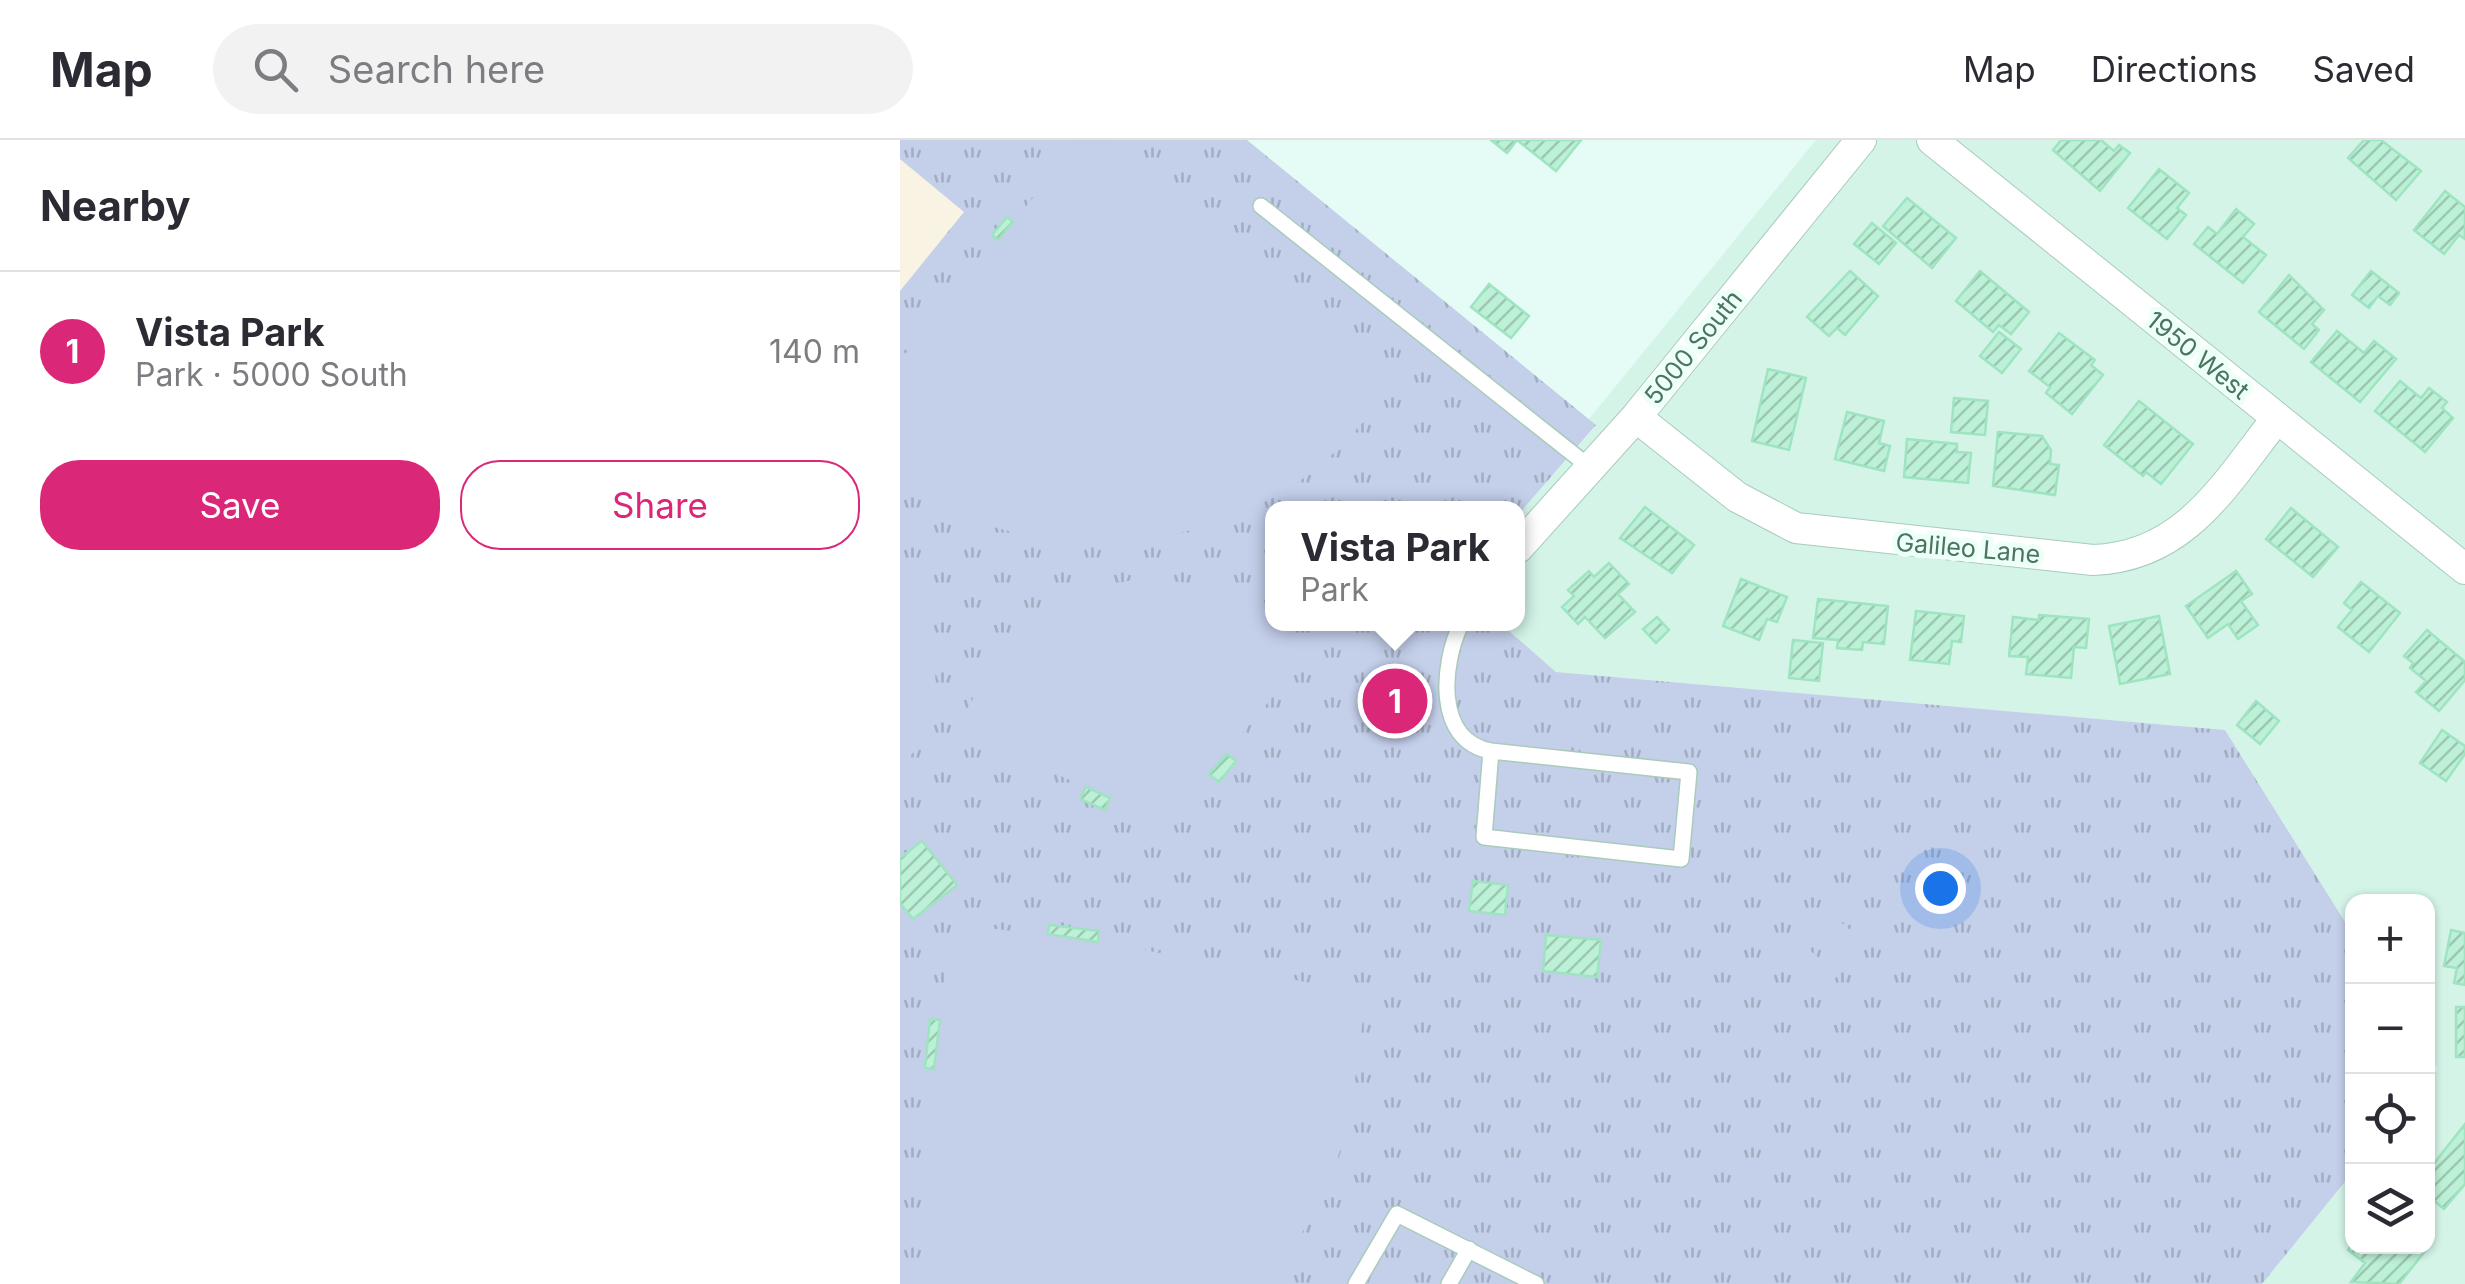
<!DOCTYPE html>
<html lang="en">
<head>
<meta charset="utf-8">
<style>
  body { margin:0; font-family:Inter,sans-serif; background:#f2f2f3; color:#2b2b33 }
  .controls { position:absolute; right:30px; bottom:30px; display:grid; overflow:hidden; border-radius:20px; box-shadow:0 2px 8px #0004 }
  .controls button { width:90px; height:90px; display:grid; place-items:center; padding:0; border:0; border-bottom:2px solid #e1e1e2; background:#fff; color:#2b2b33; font:50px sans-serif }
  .you { position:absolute; left:1040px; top:748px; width:35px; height:35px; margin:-25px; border:8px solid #fff; border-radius:50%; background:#1a73e8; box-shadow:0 0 0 15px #1a73e833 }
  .badge { display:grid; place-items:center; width:65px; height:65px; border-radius:50%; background:#db2777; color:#fff; font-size:32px; font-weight:700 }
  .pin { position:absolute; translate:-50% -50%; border:5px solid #fff; box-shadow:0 2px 10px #0006 }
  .popup { position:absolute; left:365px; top:361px; width:260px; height:130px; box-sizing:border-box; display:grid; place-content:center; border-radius:20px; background:#fff; filter:drop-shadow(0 2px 8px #0005); font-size:32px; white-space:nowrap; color:#7c7c81 }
  .popup b { font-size:38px; color:#2b2b33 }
  .popup::after { content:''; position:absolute; left:50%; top:100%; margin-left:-20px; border:20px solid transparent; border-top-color:#fff }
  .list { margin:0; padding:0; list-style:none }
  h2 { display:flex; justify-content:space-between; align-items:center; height:130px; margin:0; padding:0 40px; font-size:42px }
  h2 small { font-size:32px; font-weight:400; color:#7c7c81 }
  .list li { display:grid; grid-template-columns:65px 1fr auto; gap:30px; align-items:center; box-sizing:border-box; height:160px; padding:0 40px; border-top:2px solid #e1e1e2 }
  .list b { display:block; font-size:38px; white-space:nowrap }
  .list p { margin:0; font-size:32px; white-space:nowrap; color:#7c7c81 }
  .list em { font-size:32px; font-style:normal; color:#7c7c81 }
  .actions { display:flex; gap:20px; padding:30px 40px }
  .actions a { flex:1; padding:22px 0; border:2px solid #db2777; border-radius:40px; text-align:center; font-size:35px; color:#db2777 }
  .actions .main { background:#db2777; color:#fff }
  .icon { flex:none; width:55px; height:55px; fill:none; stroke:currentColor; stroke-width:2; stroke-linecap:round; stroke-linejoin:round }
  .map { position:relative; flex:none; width:1565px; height:1144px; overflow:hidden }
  header { display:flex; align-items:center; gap:60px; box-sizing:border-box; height:140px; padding:0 50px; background:#fff; border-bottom:2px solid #e1e1e2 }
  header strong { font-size:48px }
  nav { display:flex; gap:55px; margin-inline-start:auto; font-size:35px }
  .search { width:700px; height:90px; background:#f2f2f3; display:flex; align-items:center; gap:25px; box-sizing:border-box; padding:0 35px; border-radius:55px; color:#7c7c81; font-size:38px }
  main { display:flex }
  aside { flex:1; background:#fff }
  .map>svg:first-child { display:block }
  .residential { fill:#d4f4e8 }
  .education { fill:#f8f3e2 }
  .grass { fill:url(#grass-tufts) }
  .pitch { fill:#c4cfea }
  .building { fill:url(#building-hatch); stroke:#9ee4c0; stroke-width:2.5 }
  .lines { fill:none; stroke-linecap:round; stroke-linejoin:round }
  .lane-casing { stroke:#a9cbbc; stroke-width:18 }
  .street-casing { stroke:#a9cbbc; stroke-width:32 }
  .lane { stroke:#fff; stroke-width:15 }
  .street { stroke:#fff; stroke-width:30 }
  .labels { text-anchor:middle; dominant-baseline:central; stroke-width:10; stroke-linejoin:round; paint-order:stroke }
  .street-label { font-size:25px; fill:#4b755e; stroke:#ecfff9 }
</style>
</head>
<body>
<header>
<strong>Map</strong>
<div class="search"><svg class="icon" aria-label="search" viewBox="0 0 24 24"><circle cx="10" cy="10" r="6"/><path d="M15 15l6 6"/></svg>Search here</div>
<nav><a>Map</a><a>Directions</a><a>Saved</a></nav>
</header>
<main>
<aside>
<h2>Nearby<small></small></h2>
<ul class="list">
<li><span class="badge">1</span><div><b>Vista Park</b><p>Park · 5000 South</p></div><em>140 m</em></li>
</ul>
<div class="actions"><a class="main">Save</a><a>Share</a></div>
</aside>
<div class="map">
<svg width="1565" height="1144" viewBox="0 0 1565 1144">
  <defs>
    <pattern id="grass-tufts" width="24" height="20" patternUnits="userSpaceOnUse" patternTransform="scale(2.5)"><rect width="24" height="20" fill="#c4cfea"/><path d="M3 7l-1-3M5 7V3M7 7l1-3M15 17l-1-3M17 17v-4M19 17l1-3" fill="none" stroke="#a1adc1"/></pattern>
    <pattern id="building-hatch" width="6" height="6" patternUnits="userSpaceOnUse" patternTransform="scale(2.5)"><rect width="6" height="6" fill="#bdf1d7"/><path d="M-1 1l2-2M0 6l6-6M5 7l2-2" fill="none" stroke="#9cc8b2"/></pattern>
  </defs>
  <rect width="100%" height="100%" fill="#e5fcf6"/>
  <path class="residential" d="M916,0h649v1144h-203l90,-111v73h76v-164l10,-13 -10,-16v-151h-76v31l-127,-203 -669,-58 -55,-48h17v-109l78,-89 -7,-7z"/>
  <path class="education" d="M0,19l64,53 -64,79z"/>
  <path class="grass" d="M0,0h347l349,285 -78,90v-7h-246v116h229l55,48 669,58 127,203v240l-90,111h-1362v-993l64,-79 -64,-53z"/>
  <path class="pitch" d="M195,0h7l294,243c-25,30 -48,59 -78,84 -117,96 -292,95 -418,21v-128l177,-216z
    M0,414c27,44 49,132 26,183 -5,10 -18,20 -26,29z
    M232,440c53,-1 95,6 140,33v11h14l27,24 -130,157 -36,9 -189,-83c36,-87 81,-131 174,-151z
    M923,768l41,33 -14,18 -42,-33z
    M81,787l128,16 257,51c-15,119 -18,198 -105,290h-338l10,-203 17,-130z
    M897,800l42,34 -15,18 -41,-34z"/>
  <path class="building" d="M591,0h26l-10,13z
    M617,0h64l-25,31z
    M1161,0h40l13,11 5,-6 11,8 -30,38 -47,-41z
    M1464,0h17l40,31 -25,29 -48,-42z
    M1259,29l30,24 -12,15 9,7 -19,24 -39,-31z
    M1545,51l20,16v32l-6,-4 -15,19 -30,-24z
    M1007,58l49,40 -24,30 -49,-42z
    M1336,69l18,15 -11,13 23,18 -23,28 -49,-39 14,-17 9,7z
    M107,77l6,5 -15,18 -6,-5z
    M972,83l24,20 -17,21 -25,-20z
    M950,131l28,25 -33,39 -8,-7 -8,8 -22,-19z
    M1080,131l49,41 -18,22 -12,-9 -6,7 -37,-31z
    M1471,131l28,22 -9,12 -12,-9 -9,12 -17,-13z
    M1389,135l35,35 -12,14 7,6 -15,19 -45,-37z
    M589,144l40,32 -18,22 -40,-31z
    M1437,191l27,22 10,-12 22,18 -36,43 -49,-40z
    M1099,192l22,17 -19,24 -22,-17z
    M1159,193l36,27 -4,5 12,10 -31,39 -26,-21 4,-6 -21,-16z
    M868,229l38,9 -17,72 -37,-9z
    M1500,241l21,17 8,-10 18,14 -5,6 11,10 -28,34 -50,-41z
    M1054,258l34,3 -3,34 -34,-3z
    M1239,261l54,43 -32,40 -15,-12 -3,4 -39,-31z
    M947,272l37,9 -5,22 11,3 -6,25 -49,-12z
    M1098,292l44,4 9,14 -1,14 9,1 -4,30 -62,-9z
    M1007,299l50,5v8l14,1 -3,30 -64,-6z
    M745,367l49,38 -22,28 -52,-35z
    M1391,368l47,39 -25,30 -47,-38z
    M709,423l20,21 -11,10 17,18 -30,26 -20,-21 -7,7 -16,-17 12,-11 -6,-6 21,-19 5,6z
    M1336,431l16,23 -11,7 17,24 -20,14 -10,-15 -20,14 -22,-32z
    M841,439l46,18 -10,25 -10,-3 -8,21 -36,-14z
    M1461,442l39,31 -31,39 -31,-25 14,-17 -8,-7z
    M918,459l70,7 -4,38 -21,-2 -1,8 -25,-2 1,-8 -25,-2z
    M1016,471l48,5 -3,26 -9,-1 -3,23 -39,-4z
    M1139,475l50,4 -3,29 -12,-1 -3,31 -45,-4 2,-17 -19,-1 4,-39 26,3z
    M1259,476l11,58 -50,10 -11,-58z
    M757,477l12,13 -13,13 -13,-14z
    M1527,490l38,32v18l-26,31 -23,-19 10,-11 -16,-13 3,-5 -9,-7z
    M893,500l30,3 -4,38 -30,-3z
    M1356,561l23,20 -19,23 -23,-19z
    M1542,590l23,16v8l-19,27 -26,-18z
    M327,614l9,7 -17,21 -10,-8z
    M186,647l24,11 -5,12 -25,-11z
    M22,701l35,44 -44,34 -13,-16v-45z
    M573,741l35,4 -3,30 -36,-4z
    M149,785l50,6 -1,11 -50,-8z
    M1551,790l14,3v52l-11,-2 3,-15 -13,-2z
    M646,795l55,5 -4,37 -54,-6z
    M1556,867h9v50h-9z
    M30,879l10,1 -6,49 -9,-1z
    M1565,984v60l-21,25 -16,-13v-25z
    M1528,1098l4,4 -33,42 -48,-2 14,-19 -17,-13 4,-6 76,2z"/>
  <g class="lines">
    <g class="lane-casing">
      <path id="lane" d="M361,66l331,263
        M561,484c-19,39 -27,117 30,127l198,21 -8,87 -197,-22 7,-86
        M456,1144l41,-70 139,70
        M549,1144l20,-35"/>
    </g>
    <g class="street-casing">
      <path id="street" d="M1032,0l533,429
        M736,277l101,80 59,31 297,32c92,-3 132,-76 184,-142
        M618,408l118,-131 225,-277"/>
    </g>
    <use href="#lane" class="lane"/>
    <use href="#street" class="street"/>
  </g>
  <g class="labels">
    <g class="street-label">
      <text transform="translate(793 207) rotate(-51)">5000 South</text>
      <text transform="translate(1298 215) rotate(39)">1950 West</text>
      <text transform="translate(1068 408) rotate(5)">Galileo Lane</text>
    </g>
  </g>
</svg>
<div class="controls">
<button>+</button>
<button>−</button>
<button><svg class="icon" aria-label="locate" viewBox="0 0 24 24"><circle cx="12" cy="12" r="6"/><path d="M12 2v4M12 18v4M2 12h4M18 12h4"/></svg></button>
<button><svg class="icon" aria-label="layers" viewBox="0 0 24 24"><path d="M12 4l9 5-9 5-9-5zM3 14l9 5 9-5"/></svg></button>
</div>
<div class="you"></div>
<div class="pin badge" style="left:495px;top:561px">1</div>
<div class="popup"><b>Vista Park</b>Park</div>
</div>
</main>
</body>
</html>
